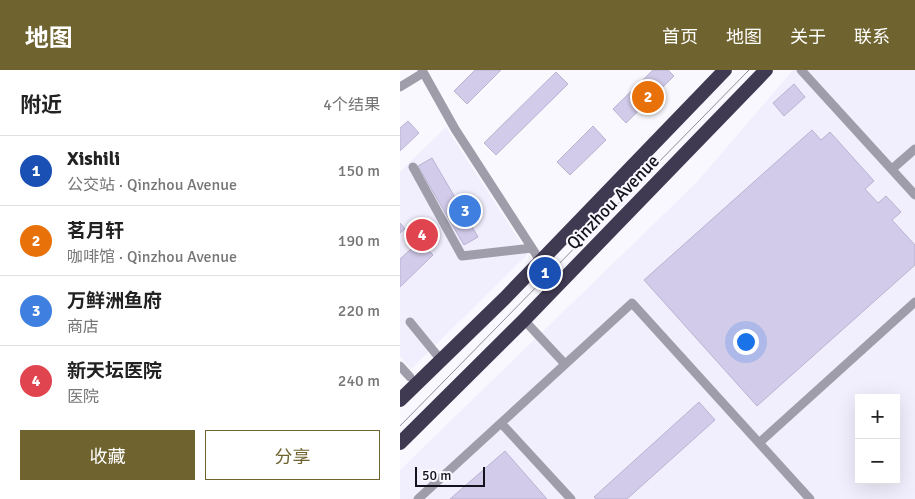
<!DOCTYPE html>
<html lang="zh">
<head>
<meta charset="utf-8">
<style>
  body { margin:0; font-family:Signika,"Noto Sans SC",sans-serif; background:#f6f6f6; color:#222 }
  .controls { position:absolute; right:15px; bottom:15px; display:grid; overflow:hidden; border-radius:0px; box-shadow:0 5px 20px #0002 }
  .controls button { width:45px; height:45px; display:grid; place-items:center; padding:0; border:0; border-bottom:1px solid #e0e0e0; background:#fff; color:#222; font:25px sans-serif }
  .scale { position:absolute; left:15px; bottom:12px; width:70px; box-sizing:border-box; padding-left:5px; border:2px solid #14121c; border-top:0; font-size:14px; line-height:18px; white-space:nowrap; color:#14121c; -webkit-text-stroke:4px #f9f8fe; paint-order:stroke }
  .you { position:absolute; left:345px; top:271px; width:18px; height:18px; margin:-12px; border:4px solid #fff; border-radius:50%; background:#1a73e8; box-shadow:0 0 0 8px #1a73e833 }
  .badge { display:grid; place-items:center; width:32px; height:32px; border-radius:50%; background:#6f6330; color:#fff; font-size:16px; font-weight:700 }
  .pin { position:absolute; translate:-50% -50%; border:2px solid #fff; box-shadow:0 1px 5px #0006 }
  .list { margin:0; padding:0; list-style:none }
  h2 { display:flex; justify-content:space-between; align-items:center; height:65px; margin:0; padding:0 20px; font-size:21px }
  h2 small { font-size:16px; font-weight:400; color:#767676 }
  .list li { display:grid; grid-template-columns:32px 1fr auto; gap:15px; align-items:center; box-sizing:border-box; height:70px; padding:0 20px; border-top:1px solid #e0e0e0 }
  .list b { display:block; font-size:19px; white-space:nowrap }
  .list p { margin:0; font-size:16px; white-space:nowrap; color:#767676 }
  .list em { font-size:16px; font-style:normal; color:#767676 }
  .actions { display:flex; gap:10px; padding:15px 20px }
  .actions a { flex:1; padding:11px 0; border:1px solid #6f6330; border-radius:0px; text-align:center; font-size:18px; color:#6f6330 }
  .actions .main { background:#6f6330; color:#fff }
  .map { position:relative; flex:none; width:515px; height:429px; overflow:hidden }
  header { display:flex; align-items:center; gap:30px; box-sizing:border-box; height:70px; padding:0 25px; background:#6f6330; color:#fff }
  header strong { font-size:24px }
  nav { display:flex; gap:28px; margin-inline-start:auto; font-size:18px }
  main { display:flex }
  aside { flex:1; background:#fff }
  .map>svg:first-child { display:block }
  .built { fill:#f1eefd; fill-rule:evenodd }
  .building { fill:#d2cbea; stroke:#b9b3d1 }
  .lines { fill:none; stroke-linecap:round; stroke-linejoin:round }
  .minor { stroke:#a09daa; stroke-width:9 }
  .highway { stroke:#3f3952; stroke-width:14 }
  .tram { stroke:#8e8d95; stroke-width:1 }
  .labels { text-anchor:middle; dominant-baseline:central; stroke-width:4; stroke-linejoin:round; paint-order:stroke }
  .street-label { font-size:18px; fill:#14121c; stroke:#f9f8fe }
</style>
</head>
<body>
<header>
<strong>地图</strong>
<nav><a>首页</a><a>地图</a><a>关于</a><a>联系</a></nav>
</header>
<main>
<aside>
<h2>附近<small>4个结果</small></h2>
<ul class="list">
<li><span class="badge" style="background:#1a4fb4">1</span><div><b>Xishili</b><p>公交站 · Qinzhou Avenue</p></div><em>150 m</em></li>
<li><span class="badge" style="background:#e8710a">2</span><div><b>茗月轩</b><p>咖啡馆 · Qinzhou Avenue</p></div><em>190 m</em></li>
<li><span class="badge" style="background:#3f7fe0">3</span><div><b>万鲜洲鱼府</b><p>商店</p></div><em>220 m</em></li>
<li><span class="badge" style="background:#e0444e">4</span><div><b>新天坛医院</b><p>医院</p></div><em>240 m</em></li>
</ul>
<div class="actions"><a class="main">收藏</a><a>分享</a></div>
</aside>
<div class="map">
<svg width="515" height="429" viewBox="0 0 515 429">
  <rect width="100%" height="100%" fill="#f9f8fe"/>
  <path class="built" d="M393,0h122v429h-515v-29l296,-287zM459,328h37v82h-37z
    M46,57l82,127 -117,115 -11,-13v-184z"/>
  <path class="building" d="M75,0h26l-34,34 -13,-13z
    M253,0h15l6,6 -48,47 -13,-14z
    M156,2l12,12 -72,71 -12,-12z
    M394,14l11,13 -21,19 -11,-13z
    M8,51l11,12 -19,18v-23z
    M193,56l13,14 -36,35 -13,-13z
    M412,60l9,10 9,-8 44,49 -9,8 13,14 8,-7 15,16 -9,8 23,25v20l-158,141 -113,-126z
    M32,88l46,79 -14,8 -46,-79z
    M0,153l5,6 -5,4z
    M20,171l13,14 -33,32v-28z
    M299,332l16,18 -88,79h-31l-2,-2z
    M105,381l42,48h-97z"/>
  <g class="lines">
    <path class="minor" d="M22,0l33,59 86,133
      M401,0l114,125
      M0,17l23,-14
      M13,97l49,89 70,-8
      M492,99l23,-20
      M124,250l41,44
      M10,252l31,38
      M0,296l10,11
      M101,353l70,76
      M359,373l156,-141
      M18,429l214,-196 178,196"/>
    <path class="highway" d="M0,330l105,-102 220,-228
      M0,373l124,-123 242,-250"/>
    <path class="tram" d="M0,356l349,-356"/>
  </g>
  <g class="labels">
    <g class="street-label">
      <text transform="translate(213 132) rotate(-46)">Qinzhou Avenue</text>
    </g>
  </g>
</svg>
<div class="controls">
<button>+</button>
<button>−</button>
</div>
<div class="scale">50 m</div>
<div class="you"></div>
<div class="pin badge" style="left:145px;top:203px;background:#1a4fb4">1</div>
<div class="pin badge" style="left:248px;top:27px;background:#e8710a">2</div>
<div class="pin badge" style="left:65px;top:141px;background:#3f7fe0">3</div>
<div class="pin badge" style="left:22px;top:165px;background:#e0444e">4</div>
</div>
</main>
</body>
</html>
